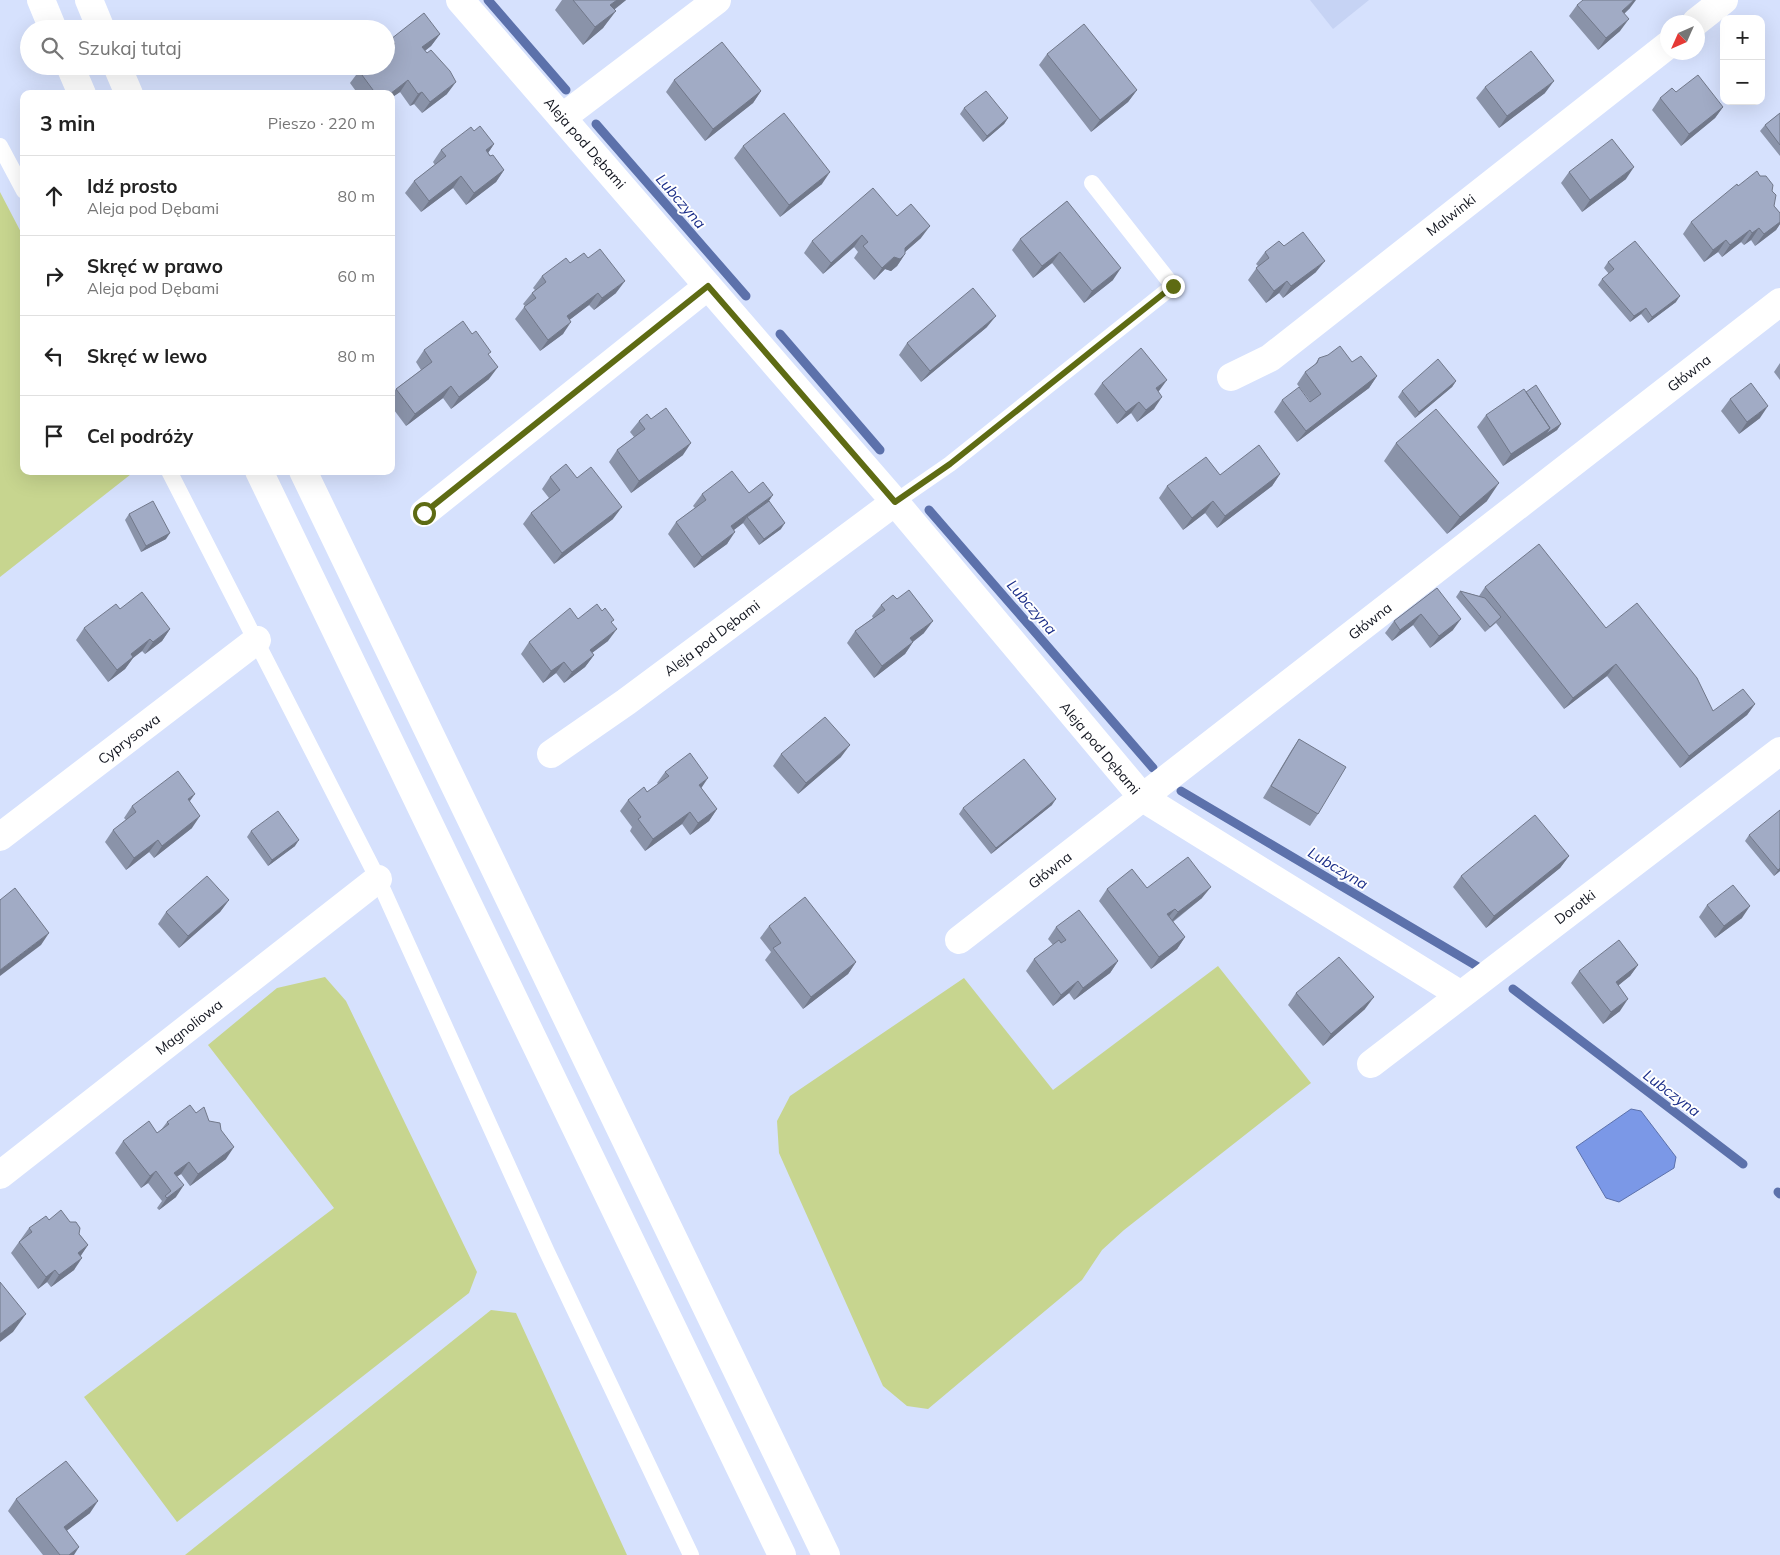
<!DOCTYPE html>
<html lang="pl">
<head>
<meta charset="utf-8">
<style>
  body { margin:0; font-family:Mulish,sans-serif; background:#f6f6f6; color:#222 }
  .controls { position:absolute; right:15px; top:15px; display:grid; overflow:hidden; border-radius:10px; box-shadow:0 5px 20px #0002 }
  .controls button { width:45px; height:45px; display:grid; place-items:center; padding:0; border:0; border-bottom:1px solid #e0e0e0; background:#fff; color:#222; font:25px sans-serif }
  .compass { position:absolute; left:1660px; top:15px; width:45px; height:45px; border-radius:50%; background:#fff; box-shadow:0 5px 20px #0002; rotate:225deg }
  .stop { position:absolute; width:15px; height:15px; margin:-11px; border:4px solid #5e6b13; border-radius:50%; background:#fff }
  .stop.end { background:#5e6b13; border-color:#fff; box-shadow:0 1px 5px #0008 }
  .list { margin:0; padding:0; list-style:none }
  h2 { display:flex; justify-content:space-between; align-items:center; height:65px; margin:0; padding:0 20px; font-size:21px }
  h2 small { font-size:16px; font-weight:400; color:#767676 }
  .list li { display:grid; grid-template-columns:32px 1fr auto; gap:15px; align-items:center; box-sizing:border-box; height:80px; padding:0 20px; border-top:1px solid #e0e0e0 }
  .list b { display:block; font-size:19px; white-space:nowrap }
  .list p { margin:0; font-size:16px; white-space:nowrap; color:#767676 }
  .list em { font-size:16px; font-style:normal; color:#767676 }
  .icon { flex:none; width:28px; height:28px; fill:none; stroke:currentColor; stroke-width:2; stroke-linecap:round; stroke-linejoin:round }
  .map { position:relative; flex:none; width:1780px; height:1555px; overflow:hidden }
  .search { position:absolute; background:#fff; box-shadow:0 5px 20px #0002; left:20px; top:20px; width:375px; height:55px; display:flex; align-items:center; gap:12px; box-sizing:border-box; padding:0 18px; border-radius:28px; color:#767676; font-size:19px }
  .panel { position:absolute; background:#fff; box-shadow:0 5px 20px #0002; left:20px; top:90px; width:375px; height:385px; border-radius:10px }
  .map>svg:first-child { display:block }
  .built { fill:#c6d3f4 }
  .green { fill:#c7d58f }
  .water { fill:#7b98e7; stroke:#5c71ab }
  .lines { fill:none; stroke-linecap:round; stroke-linejoin:round }
  .stream { stroke:#5c71ab; stroke-width:9 }
  .lane { stroke:#fff; stroke-width:16 }
  .street { stroke:#fff; stroke-width:28 }
  .primary { stroke:#fff; stroke-width:28 }
  .wall { fill:#8a93a9 }
  .shaded-wall { fill:#71788a }
  .building { fill:#a1abc5; stroke:#71788a }
  .route { stroke:#5e6b13; stroke-width:6 }
  .labels { text-anchor:middle; dominant-baseline:central; stroke-width:4; stroke-linejoin:round; paint-order:stroke }
  .street-label { font-size:14px; fill:#12151f; stroke:#fff }
  .water-label { font-size:15px; font-style:italic; fill:#1b2e89; stroke:#fff }
</style>
</head>
<body>
<div class="map">
<svg width="1780" height="1555" viewBox="0 0 1780 1555">
  <rect width="100%" height="100%" fill="#d6e1fd"/>
  <path class="built" d="M1310,0h59l-36,29z"/>
  <path class="green" d="M0,192l24,46v233h111l-135,106z
    M1218,966l93,117 -187,147 -22,20 -20,30 -154,129 -21,-3 -24,-20 -104,-233 -2,-32 13,-25 174,-118 89,112z
    M325,977l21,24 131,271 -8,21 -292,229 -93,-125 250,-189 -126,-163 69,-57z
    M491,1310l25,3 111,242h-442z"/>
  <path class="water" d="M1631,1109l10,2 35,46 -2,11 -55,34 -13,-4 -30,-51z"/>
  <g class="lines">
    <path class="stream" d="M488,0l78,90
      M596,124l150,172
      M780,334l100,116
      M929,510l224,258
      M1181,791l299,177
      M1513,989l230,175
      M1778,1192l2,2"/>
    <path class="lane" d="M0,146l24,45
      M169,471l209,408 169,373 144,303
      M895,502l55,-38 223,-178 -81,-103"/>
    <path class="street" d="M460,0l435,502 248,296 318,197
      M1696,22l28,-22
      M563,117l154,-117
      M1231,377l39,-19 398,-313
      M424,513l284,-227
      M551,754l75,-52 269,-200
      M0,837l257,-197
      M959,940l821,-638
      M1371,1064l409,-313
      M0,1175l378,-296"/>
    <path class="primary" d="M41,0l12,29
      M89,0l12,29
      M70,66l12,28
      M117,66l12,28
      M259,471l523,1084
      M303,471l523,1084"/>
  </g>
  <path class="wall" d="M562,0h64l-12,10 -11,18 -20,17 -28,-35z
    M1577,5l53,3 -6,6 -4,17 -22,19 -29,-34z
    M440,34l-9,12 -6,5 22,43 -25,19 -8,-9 -4,2 -10,-14 -9,6v-4h-33l-8,-11 9,-12 27,-5v-20l5,-7z
    M1047,54l90,36 -9,12 -37,30 -52,-67z
    M674,80l87,11 -8,12 -48,38 -39,-49z
    M1485,87l60,6 -46,35 -23,-30z
    M1676,92l47,15 -8,11 -34,28 -29,-36 8,-12z
    M964,108l44,10 -4,6 -21,18 -23,-28z
    M1780,113v43l-20,-25 5,-6z
    M474,131l20,13 -6,9 16,17 -8,12 -30,23 -13,-17 -32,24 -16,-19 9,-12 21,-16 -2,-3 8,-12z
    M743,146l79,38 -42,33 -46,-59z
    M1569,172l57,7 -44,33 -21,-29z
    M1738,186l34,5 2,15 6,7v11l-4,6 -21,16 -4,-6 -7,5 -3,-3 -19,15 -4,-5 -14,10 -21,-28 8,-12z
    M1067,201l46,79 -29,23 -32,-40 -19,15 -21,-28 8,-11z
    M897,216l24,22 -16,14v2l-8,12 -6,5 -6,-2 -11,11 -20,-22 4,-6 -4,-5 -31,27 -19,-21 8,-12z
    M1284,246l32,26 -33,26 -4,-5 -13,10 -18,-23 10,-14 -2,-2 9,-12z
    M1608,262l68,40 -28,21 -7,-9 -11,8 -32,-37 4,-6 7,-5 -5,-6z
    M570,263l46,30 -22,17 -5,-5 -20,15 -6,14 -23,17 -25,-32 10,-13 -2,-2 9,-11 3,-3 -2,-2 9,-12z
    M987,327l-66,55 -22,-27 8,-12z
    M424,350l65,6v23l-38,30 -8,-11 -37,28 -15,-20v-10l5,-7 25,-19 -5,-8z
    M1319,358l33,4 25,14 -8,12 -72,54 -23,-30 8,-12 28,1 -13,-17 8,-12 9,-6z
    M1780,363v17l-6,-8z
    M1456,381l-4,6 -37,31 -17,-21 4,-6z
    M1102,383l57,9 -5,17 -17,13 -6,-9 -14,11 -23,-30z
    M1526,392l35,32 -4,6 -54,36 -26,-39 9,-12z
    M1730,399l30,19 -21,16 -18,-23z
    M651,419l32,36 -52,38 -22,-31 8,-12 17,-13 -4,-5 9,-11z
    M1396,443l91,58 -40,33 -63,-73z
    M1280,474l-8,12 -55,42 -12,-15 -22,17 -24,-32 8,-12z
    M550,477l27,1 36,41 -59,45 -31,-40 8,-11 18,-15 -7,-9z
    M749,493l20,8 12,28 -22,16 -16,-22 -9,7 -7,14 -33,24 -26,-34 8,-12 19,-14 -2,-2 9,-12z
    M129,514l37,25 -25,13 -16,-32z
    M1485,587l121,41 107,83 42,-7 -8,11 -67,53 -73,-92 -43,33 -68,-86 -11,9 -29,-35 4,-6 19,5z
    M1437,588l16,42 -23,18 -17,-23 -21,16 -7,-8 9,-12z
    M881,605l43,28 -11,9 -8,12 -31,24 -27,-35 8,-12 18,-13 -1,-2z
    M120,609l50,20 -8,12 -17,13 -3,-3 -9,7 -8,11 -17,13 -32,-42 8,-12z
    M578,619l34,4 -4,18 -16,12 2,2 -9,12 -21,16 -8,-10 -13,10 -22,-29 8,-12z
    M1299,739l19,75 -8,12 -47,-28 28,-47z
    M781,754l60,3 -43,37 -25,-28z
    M665,772l36,16 16,21 -8,12 -19,14 -8,-11 -37,27 -15,-20 2,-4 -12,-16 8,-11 19,-8 11,-8 -1,-1z
    M190,802l2,26 -38,30 -5,-6 -23,18 -21,-28 8,-12 13,-10 -2,-2 8,-12z
    M1052,805l-61,49 -32,-40 4,-6z
    M251,831l44,15 -27,20 -21,-29z
    M1749,835l31,36 -6,5 -29,-35z
    M1569,856l-9,12 -74,60 -33,-41 8,-11z
    M1147,888l55,10 -29,24 12,15 -8,12 -26,20 -52,-68 8,-12z
    M229,900l-9,12 -41,36 -21,-24 8,-12z
    M1707,905l35,13 -27,20 -16,-21z
    M769,926l87,36 -8,12 -45,35 -38,-49 6,-8 -11,-14z
    M1056,927l62,34 -8,12 -36,27 -5,-7 -16,13 -27,-35 8,-12 19,-14 -5,-6z
    M1638,965l-8,11 -12,9 2,26 -17,13 -32,-41 8,-12z
    M1296,993l69,16 -42,37 -35,-41z
    M196,1113l13,8 17,38 -36,27 -9,-12 -4,2 -1,21 -17,13 -2,-2 5,-7 -14,-18 -7,5 -26,-35 8,-12 34,-8 4,-3 6,-8z
    M49,1220l21,2 18,23 -8,11 -6,14 -23,17 -4,-5 -9,7 -27,-36 18,-25z
    M16,1499l74,14 -23,17 7,25h-31l-35,-44z"/>
  <path class="shaded-wall" d="M617,0h9l-28,22 12,-17z
    M1634,0h2l-6,8 -16,15 8,-12z
    M616,11l-13,17 -20,17 12,-18z
    M1629,19l-9,12 -22,19 8,-12z
    M440,34l-9,12 -17,13 8,-12z
    M408,80l-8,12 -9,6v-4h-1z
    M1554,81l-9,12 -46,35 8,-12z
    M456,82l-9,12 -25,19 8,-11z
    M1137,90l-9,12 -37,30 9,-12z
    M761,91l-8,12 -48,38 8,-12z
    M422,92l-8,12 -4,2 8,-12z
    M1723,107l-8,11 -34,28 8,-12z
    M1008,118l-4,6 -21,18 4,-6z
    M494,144l-8,12v-6z
    M1634,167l-8,12 -44,33 8,-12z
    M504,170l-8,12 -30,23 8,-12z
    M830,172l-8,12 -42,33 9,-12z
    M461,176l-8,12 -32,24 8,-11z
    M1780,222v2l-4,6 -21,16 9,-12z
    M930,226l-9,12 -23,20 7,-4 -8,12 -6,5 -6,-2 -11,11 8,-12z
    M1759,228l-8,12 -7,5 8,-12z
    M1750,230l-9,12 -19,15 8,-12z
    M862,235l-8,12 -31,27 8,-11z
    M1726,240l-8,12 -14,10 9,-12z
    M1060,252l-8,11 -19,15 9,-12z
    M1325,261l-9,11 -33,26 8,-12z
    M1121,268l-8,12 -29,23 8,-12z
    M625,281l-9,12 -22,17 8,-12z
    M1287,281l-8,12 -13,10 8,-12z
    M598,293l-9,12 -30,23 8,-12z
    M1680,296l-4,6 -28,21 4,-6z
    M1646,308l-5,6 -11,8 4,-6z
    M996,316l-9,11 -66,55 9,-11z
    M571,322l-8,12 -23,17 8,-11z
    M498,367l-9,12 -38,30 8,-12z
    M1377,376l-8,12 -72,54 9,-11z
    M1167,380l-8,11 -11,9 8,-12z
    M1456,381l-4,6 -37,31 4,-6z
    M451,386l-8,12 -37,28 9,-12z
    M1162,397l-8,12 -17,13 9,-12z
    M1139,402l-8,11 -14,11 9,-12z
    M1768,406l-8,12 -21,16 8,-12z
    M1561,424l-4,6 -54,36 8,-12 39,-26z
    M691,443l-8,12 -52,38 8,-12z
    M1280,474l-8,12 -55,42 8,-12z
    M1499,483l-12,18 -40,33 13,-17z
    M773,495l-8,12 -18,10 -4,6 -20,15 8,-12z
    M1213,501l-8,12 -22,17 9,-12z
    M622,507l-9,12 -59,45 8,-11z
    M785,523l-4,6 -22,16 5,-6z
    M735,532l-8,12 -33,24 8,-11z
    M170,533l-4,6 -25,13 5,-6z
    M1421,614l-8,11 -21,16 8,-11z
    M1461,619l-8,11 -23,18 9,-12z
    M933,621l-9,12 -22,17 8,-12z
    M170,629l-8,12 -17,13 8,-12z
    M617,629l-9,12 -27,20 9,-11z
    M150,639l-8,12 -9,7 -8,11 -17,13 9,-12 14,-16z
    M913,642l-8,12 -31,24 8,-12z
    M594,655l-9,12 -21,16 8,-11z
    M564,662l-8,11 -13,10 8,-12z
    M1616,664l-9,12 -43,33 9,-11z
    M1755,704l-8,11 -67,53 9,-12z
    M850,745l-9,12 -43,37 8,-11z
    M708,778l-8,12 -1,-5z
    M195,794l-8,11 1,-6z
    M1056,799l-4,6 -61,49 5,-6z
    M717,809l-8,12 -19,14 8,-12z
    M690,812l-8,12 -37,27 8,-12z
    M200,816l-8,12 -38,30 8,-12z
    M158,840l-9,12 -23,18 8,-12z
    M299,840l-4,6 -27,20 4,-6z
    M1569,856l-9,12 -74,60 8,-12z
    M1780,868v3l-6,5 4,-6z
    M1211,887l-9,11 -33,26 9,-12z
    M229,900l-9,12 -41,36 9,-12z
    M1750,906l-8,12 -27,20 9,-12z
    M1175,909l-9,11 1,-6z
    M49,933l-8,12 -41,31v-6z
    M1185,937l-8,12 -26,20 8,-12z
    M1118,961l-8,12 -36,27 9,-12z
    M856,962l-8,12 -45,35 8,-12z
    M1638,965l-8,11 -22,18 8,-12z
    M1078,981l-9,12 -16,13 8,-11z
    M1374,997l-9,12 -42,37 8,-12z
    M1628,999l-8,12 -17,13 8,-12z
    M234,1147l-8,12 -36,27 8,-12z
    M189,1162l-8,12 -15,10 8,-11z
    M156,1171l-8,12 -7,5 9,-12z
    M184,1185l-8,12 -17,13 8,-12z
    M88,1245l-8,12 -2,-4z
    M82,1258l-8,12 -23,17 8,-12z
    M55,1270l-8,12 -9,7 8,-12z
    M26,1314l-13,18 -13,10v-8z
    M98,1501l-8,12 -34,26 8,-12z
    M79,1547l-5,8h-5z"/>
  <path class="building" d="M573,0h44l-7,5 6,6 -21,16z
    M1583,0h51l-12,11 7,8 -23,19 -29,-33z
    M424,13l16,21 -18,13 5,6 4,-3 19,21 6,11 -26,20 -8,-10 -4,2 -10,-14 -18,14h-14l-17,-23 6,-5h21v-16l9,-6 -4,-5z
    M1084,24l53,66 -37,30 -53,-66z
    M722,42l39,49 -48,38 -39,-49z
    M1531,51l23,30 -47,35 -22,-29z
    M1698,75l25,32 -34,27 -29,-36 12,-10 4,4z
    M986,91l22,27 -21,18 -23,-28z
    M784,113l46,59 -41,33 -46,-59z
    M1780,113v32l-15,-20z
    M480,126l14,18 -8,6 4,6 3,-1 11,15 -30,23 -13,-17 -32,25 -15,-20 32,-25 -5,-6 30,-23 3,4z
    M1612,139l22,28 -44,33 -21,-28z
    M1757,171l3,5h6l7,9 -1,6 4,4 -2,11 6,7v9l-16,12 -5,-6 -7,5 -2,-3 -20,15 -4,-5 -13,10 -22,-28 46,-38 1,2z
    M873,188l24,28 14,-12 19,22 -25,22v6l-5,5 -6,-2 -12,11 -19,-22 5,-4 -6,-7 -31,28 -19,-22z
    M1067,201l54,67 -29,23 -32,-39 -18,14 -22,-27z
    M1303,232l22,29 -34,25 -4,-5 -13,10 -18,-23 13,-10 -4,-6 14,-11 5,5z
    M1635,241l45,55 -28,21 -6,-9 -12,8 -32,-37 12,-10 -6,-7z
    M600,249l25,32 -23,17 -4,-5 -31,23 4,6 -23,18 -24,-33 12,-9 -4,-5 14,-11 -4,-6 24,-18 4,5 14,-10 4,5z
    M973,288l23,28 -66,55 -23,-28z
    M463,321l9,13 4,-3 15,21 -3,2 10,13 -39,30 -8,-11 -36,28 -19,-25 36,-27 -8,-12z
    M1340,346l12,16 9,-6 16,20 -71,55 -24,-31 17,-13 11,15 11,-8 -16,-22 12,-9 2,-5 9,-3z
    M1141,348l26,32 -11,8 6,9 -16,13 -7,-8 -13,10 -24,-29z
    M1438,359l18,22 -37,31 -17,-21z
    M1751,383l17,23 -21,16 -17,-23z
    M1536,385l25,39 -15,10 4,-6 -24,-36z
    M1524,389l26,39 -39,26 -25,-39z
    M666,408l25,35 -52,38 -22,-31 28,-21 -6,-8 8,-7 4,5z
    M1436,409l63,74 -39,34 -64,-74z
    M1259,445l21,29 -55,42 -12,-15 -21,17 -25,-32 39,-29 14,18z
    M566,464l11,14 14,-11 31,40 -60,46 -31,-40 29,-23 -10,-13z
    M732,471l17,22 14,-11 10,13 -42,31 4,6 -33,25 -26,-35 30,-22 -4,-6z
    M153,501l17,32 -24,13 -17,-32z
    M769,501l16,22 -21,16 -17,-22z
    M1539,544l67,84 31,-25 60,75 16,33 30,-22 12,15 -66,52 -73,-92 -43,34 -88,-111z
    M1437,588l24,31 -22,17 -18,-22 -21,16 -6,-9z
    M909,590l24,31 -23,17 3,4 -31,24 -27,-35 30,-21 -4,-5 12,-10 4,4z
    M1460,591l25,7 16,19 -11,10z
    M142,592l28,37 -17,13 -3,-3 -19,15 2,3 -16,13 -33,-42 32,-24 4,5z
    M597,604l5,7 3,-3 9,12 -3,2 6,7 -27,21 4,5 -22,17 -8,-10 -13,9 -22,-29 41,-34 8,11z
    M825,717l25,28 -44,38 -25,-29z
    M1299,739l47,28 -28,47 -47,-28z
    M690,753l18,25 -9,7 18,24 -19,14 -8,-11 -37,27 -15,-20 3,-2 -13,-17 16,-13 3,5 22,-16 -4,-4z
    M1024,759l32,40 -60,49 -33,-40z
    M178,771l17,23 -7,5 12,17 -38,30 -4,-6 -24,18 -21,-28 23,-18 -4,-6z
    M1780,810v58l-2,2 -29,-35z
    M278,811l21,29 -27,20 -21,-29z
    M1535,815l34,41 -75,60 -33,-40z
    M1188,857l23,30 -33,25 -3,-3 -8,5 18,23 -26,20 -52,-68 25,-20 15,19z
    M207,876l22,24 -41,36 -22,-24z
    M1733,885l17,21 -26,20 -17,-21z
    M15,888l34,45 -49,37v-70z
    M805,897l51,65 -45,35 -38,-49 8,-5 -12,-17z
    M1079,910l39,51 -35,27 -5,-7 -17,14 -27,-36 25,-19 2,3 5,-3 -10,-13z
    M1619,940l19,25 -22,17 12,17 -17,13 -32,-41z
    M1339,957l35,40 -43,37 -35,-41z
    M190,1105l6,8 8,-6 5,14 11,2 1,7 13,17 -36,27 -9,-12 -15,11 10,12 -17,13 -2,-2 6,-5 -15,-20 -6,5 -27,-35 26,-20 8,12 12,-9 -2,-2z
    M61,1210l9,12h6l4,6 -1,6 9,11 -10,8 4,5 -23,17 -4,-5 -9,7 -27,-35 13,-10 -3,-4 17,-12 3,4z
    M0,1282l26,32 -26,20z
    M66,1461l32,40 -34,26 15,20 -10,8h-9l-44,-56z"/>
  <g class="lines">
    <path class="route" d="M424,513l284,-227 187,216 55,-38 223,-178"/>
  </g>
  <g class="labels">
    <g class="street-label">
      <text transform="translate(585 143) rotate(49)">Aleja pod Dębami</text>
      <text transform="translate(1451 215) rotate(-38)">Malwinki</text>
      <text transform="translate(1689 373) rotate(-38)">Główna</text>
      <text transform="translate(1370 621) rotate(-38)">Główna</text>
      <text transform="translate(712 638) rotate(-37)">Aleja pod Dębami</text>
      <text transform="translate(129 739) rotate(-37)">Cyprysowa</text>
      <text transform="translate(1100 748) rotate(50)">Aleja pod Dębami</text>
      <text transform="translate(1050 870) rotate(-38)">Główna</text>
      <text transform="translate(1575 907) rotate(-37)">Dorotki</text>
      <text transform="translate(189 1027) rotate(-38)">Magnoliowa</text>
    </g>
    <g class="water-label">
      <text transform="translate(681 201) rotate(49)">Lubczyna</text>
      <text transform="translate(1032 607) rotate(49)">Lubczyna</text>
      <text transform="translate(1338 868) rotate(31)">Lubczyna</text>
      <text transform="translate(1672 1093) rotate(37)">Lubczyna</text>
    </g>
  </g>
</svg>
<div class="controls">
<button>+</button>
<button>−</button>
</div>
<svg class="compass" viewBox="-18 -18 36 36"><path d="M0-13l5 13h-10z" fill="#e53935"/><path d="M0 13l5-13h-10z" fill="#767676"/></svg>
<div class="stop" style="left:424px;top:513px"></div>
<div class="stop end" style="left:1173px;top:286px"></div>
<div class="search"><svg class="icon" aria-label="search" viewBox="0 0 24 24"><circle cx="10" cy="10" r="6"/><path d="M15 15l6 6"/></svg>Szukaj tutaj</div>
<section class="panel">
<h2>3 min<small>Pieszo · 220 m</small></h2>
<ul class="list">
<li><svg class="icon" aria-label="ahead" viewBox="0 0 24 24"><path d="M12 20V5M6 11l6-6 6 6"/></svg><div><b>Idź prosto</b><p>Aleja pod Dębami</p></div><em>80 m</em></li>
<li><svg class="icon" aria-label="right" viewBox="0 0 24 24"><path d="M7 20v-9h11M14 6l5 5-5 5"/></svg><div><b>Skręć w prawo</b><p>Aleja pod Dębami</p></div><em>60 m</em></li>
<li><svg class="icon" aria-label="left" viewBox="0 0 24 24"><path d="M17 20v-9H6M10 6l-5 5 5 5"/></svg><div><b>Skręć w lewo</b></div><em>80 m</em></li>
<li><svg class="icon" aria-label="arrive" viewBox="0 0 24 24"><path d="M6 21V4h12l-3 4 3 4H6"/></svg><div><b>Cel podróży</b></div></li>
</ul>
</section>
</div>
</body>
</html>
